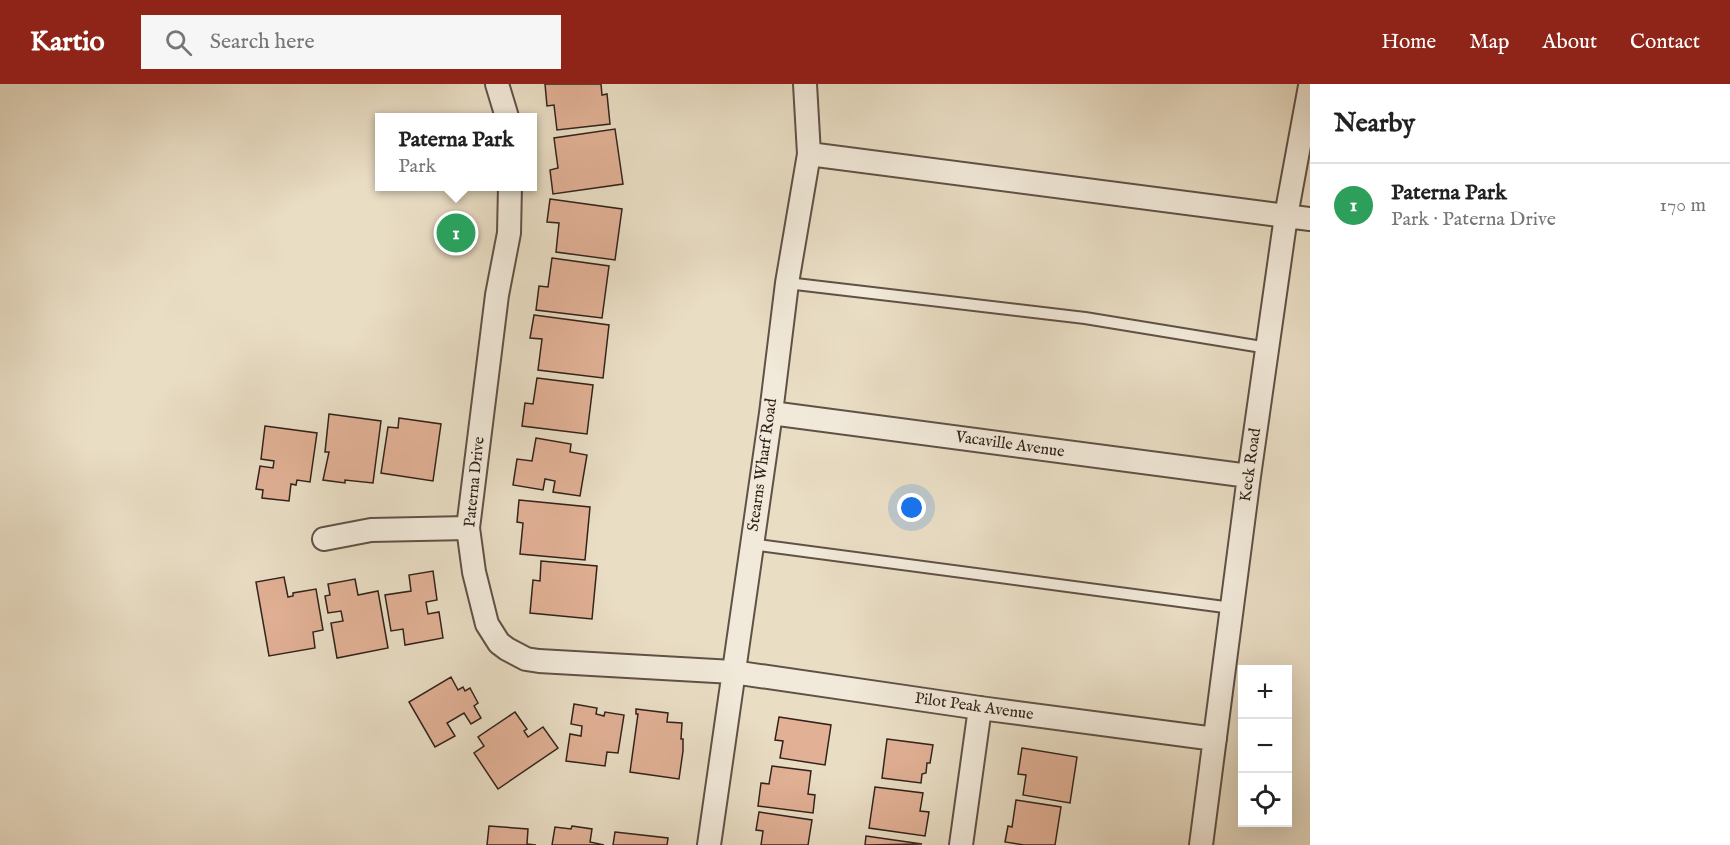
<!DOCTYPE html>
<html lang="en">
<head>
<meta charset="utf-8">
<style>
  body { margin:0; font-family:"IM FELL English",serif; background:#f6f6f6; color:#222 }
  .controls { position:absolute; right:18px; bottom:18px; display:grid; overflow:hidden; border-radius:0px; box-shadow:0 6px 24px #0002 }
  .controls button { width:54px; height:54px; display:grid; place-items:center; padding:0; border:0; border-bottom:2px solid #e0e0e0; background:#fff; color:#222; font:30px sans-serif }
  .you { position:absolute; left:912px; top:424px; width:21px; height:21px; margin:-15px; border:4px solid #fff; border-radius:50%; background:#1a73e8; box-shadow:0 0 0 9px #1a73e833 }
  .badge { display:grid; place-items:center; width:39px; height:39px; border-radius:50%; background:#8f2418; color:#fff; font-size:20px; font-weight:700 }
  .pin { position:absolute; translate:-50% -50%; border:3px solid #fff; box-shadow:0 2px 6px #0006 }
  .popup { position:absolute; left:375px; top:29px; width:162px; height:78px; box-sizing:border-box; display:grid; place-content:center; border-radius:0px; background:#fff; filter:drop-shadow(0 2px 4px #0005); font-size:20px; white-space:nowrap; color:#767676 }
  .popup b { font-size:22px; color:#222 }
  .popup::after { content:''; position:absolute; left:50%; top:100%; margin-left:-12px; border:12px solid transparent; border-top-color:#fff }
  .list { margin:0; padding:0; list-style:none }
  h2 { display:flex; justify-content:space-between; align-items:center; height:78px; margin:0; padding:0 24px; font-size:26px }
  h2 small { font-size:20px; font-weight:400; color:#767676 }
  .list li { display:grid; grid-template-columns:39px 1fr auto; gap:18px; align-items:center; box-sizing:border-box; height:84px; padding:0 24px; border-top:2px solid #e0e0e0 }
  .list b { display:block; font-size:22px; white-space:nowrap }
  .list p { margin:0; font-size:20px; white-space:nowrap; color:#767676 }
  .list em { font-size:20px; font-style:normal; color:#767676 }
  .icon { flex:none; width:33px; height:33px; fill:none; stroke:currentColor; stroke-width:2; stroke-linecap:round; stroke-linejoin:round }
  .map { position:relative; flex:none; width:1310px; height:761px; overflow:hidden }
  header { display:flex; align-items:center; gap:36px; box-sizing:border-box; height:84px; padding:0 30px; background:#8f2418; color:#fff }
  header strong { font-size:28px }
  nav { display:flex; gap:33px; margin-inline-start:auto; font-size:21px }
  .search { width:420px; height:54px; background:#f6f6f6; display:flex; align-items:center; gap:15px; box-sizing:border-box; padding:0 21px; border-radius:0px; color:#767676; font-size:22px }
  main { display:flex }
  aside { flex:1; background:#fff }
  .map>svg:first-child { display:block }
  .building { fill:#e1b095; stroke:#32221b; stroke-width:1.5 }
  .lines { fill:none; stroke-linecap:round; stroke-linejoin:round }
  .lane-casing { stroke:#605145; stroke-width:14 }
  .street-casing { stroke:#605145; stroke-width:26 }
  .lane { stroke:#f1e9d9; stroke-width:10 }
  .street { stroke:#f1e9d9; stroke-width:22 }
  .labels { text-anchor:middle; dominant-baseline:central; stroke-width:5; stroke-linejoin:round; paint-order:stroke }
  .street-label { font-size:16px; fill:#32221b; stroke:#f1e9d9 }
</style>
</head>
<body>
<header>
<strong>Kartio</strong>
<div class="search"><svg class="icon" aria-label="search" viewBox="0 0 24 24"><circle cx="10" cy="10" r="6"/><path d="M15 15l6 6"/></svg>Search here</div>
<nav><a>Home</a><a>Map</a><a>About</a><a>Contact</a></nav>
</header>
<main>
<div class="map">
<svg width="1310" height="761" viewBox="0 0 1310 761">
  <rect width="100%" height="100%" fill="#e9ddc4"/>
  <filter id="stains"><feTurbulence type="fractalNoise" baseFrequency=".00333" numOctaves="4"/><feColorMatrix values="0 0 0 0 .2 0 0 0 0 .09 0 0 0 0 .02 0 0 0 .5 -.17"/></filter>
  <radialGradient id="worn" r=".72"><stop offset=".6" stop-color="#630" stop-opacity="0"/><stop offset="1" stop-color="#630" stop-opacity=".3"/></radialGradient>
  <path class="building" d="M545,0h56l1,11 5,-1 3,30 -53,6 -3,-25 -7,1z
    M615,45l8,55 -70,10 -3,-24 8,-2 -4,-30z
    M550,115l72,10 -7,51 -59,-8 3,-29 -12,-1z
    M552,174l57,8 -7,52 -66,-8 3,-24 9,1z
    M534,231l75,10 -6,53 -65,-8 4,-31 -12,-1z
    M537,294l56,7 -6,49 -65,-8 3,-23 8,1z
    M329,330l52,7 -8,62 -28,-3v3l-22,-3 6,-28h-4z
    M399,334l42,6 -8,57 -52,-8 7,-46 10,1z
    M265,342l52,7 -7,49 -13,-2 -1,5 -5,-1 -2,17 -27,-3 1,-8 -7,-1 4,-23 13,2 1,-7 -13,-2z
    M536,354l35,6 -1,8 17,3 -7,41 -27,-4 2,-11 -10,-2 -2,11 -30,-5 4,-26 15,2z
    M519,416l71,7 -5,53 -65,-6 3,-31 -6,-1z
    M541,477l56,5 -5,53 -62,-6 3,-33 7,1z
    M433,487l4,29 -11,2 2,12 11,-2 4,26 -38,7 -2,-16 -12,2 -6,-36 26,-4 -2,-16z
    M284,493l4,20 5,-1v-3l23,-4 7,41 -10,2 2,16 -46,8 -13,-74z
    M355,495l3,16 20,-4 10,57 -51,10 -6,-35 12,-2 -2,-10 -13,2 -3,-17 5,-1 -2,-11z
    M451,593l7,13 5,-3 2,4 5,-3 8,15 -4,3 7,12 -10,6 -7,-11 -17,10 8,13 -20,11 -26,-45z
    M574,620l23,4 -1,6 8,2 1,-4 19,3 -6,38 -11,-1 -2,14 -39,-5 4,-27 11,2 1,-10 -11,-2z
    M636,625l32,4 -1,9 15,1 -1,16h2v12l-4,28 -49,-7 8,-58h-2z
    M515,628l12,17 -3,2 4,6 15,-10 15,21 -60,41 -24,-36 10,-7 -6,-9z
    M779,633l52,8 -6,40 -45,-7 3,-17 -8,-1z
    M887,655l46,6 -3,18h-3l-1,10 -4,1 -1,9 -39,-5z
    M1022,664l55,9 -7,46 -47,-8 3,-20 -8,-1z
    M772,682l39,5 -3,23 7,1 -2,18 -55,-7 3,-23 8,1z
    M875,703l48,6 -3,18 9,1 -4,24 -56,-8z
    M1016,716l45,7 -6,38h-31l-19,-3 3,-16 4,1z
    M759,728l53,8 -4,25h-47l2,-14 -7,-1z
    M489,742l39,3 -1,15 9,1h-49z
    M572,742l20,3 -2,13 14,3h-52l3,-18 16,2z
    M615,748l53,6 -1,7h-54z
    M866,752l56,8 -57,1z"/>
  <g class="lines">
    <g class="lane-casing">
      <path id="lane" d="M787,199l298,35 183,30
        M751,460l481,64"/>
    </g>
    <g class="street-casing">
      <path id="street" d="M497,0l10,33
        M809,70l501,65
        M510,102l-1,47 -12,62 -29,233 6,44 13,52 12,19 8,6 19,10 13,2 194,11 247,36 235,31
        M771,329l478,63
        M324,455l47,-9 97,-2
        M709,761l62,-432 16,-130 22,-129 -4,-70
        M961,761l19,-137
        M1201,761l48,-369 37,-260 24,-130"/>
    </g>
    <use href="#lane" class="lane"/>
    <use href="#street" class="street"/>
  </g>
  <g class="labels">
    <g class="street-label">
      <text transform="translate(1010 361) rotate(8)">Vacaville Avenue</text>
      <text transform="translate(763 381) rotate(-82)">Stearns Wharf Road</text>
      <text transform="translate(1251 381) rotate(-82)">Keck Road</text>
      <text transform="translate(475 398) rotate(-84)">Paterna Drive</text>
      <text transform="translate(974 623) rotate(8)">Pilot Peak Avenue</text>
    </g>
  </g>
  <rect width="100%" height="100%" filter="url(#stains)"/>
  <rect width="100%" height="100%" fill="url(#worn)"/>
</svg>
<div class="controls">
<button>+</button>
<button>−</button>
<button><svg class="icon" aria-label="locate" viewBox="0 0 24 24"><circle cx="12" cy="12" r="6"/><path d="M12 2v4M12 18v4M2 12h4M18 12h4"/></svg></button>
</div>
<div class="you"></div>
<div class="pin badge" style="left:456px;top:149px;background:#2e9e5b">1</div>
<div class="popup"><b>Paterna Park</b>Park</div>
</div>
<aside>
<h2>Nearby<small></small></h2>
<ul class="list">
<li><span class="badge" style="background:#2e9e5b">1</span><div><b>Paterna Park</b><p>Park · Paterna Drive</p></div><em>170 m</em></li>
</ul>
</aside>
</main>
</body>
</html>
